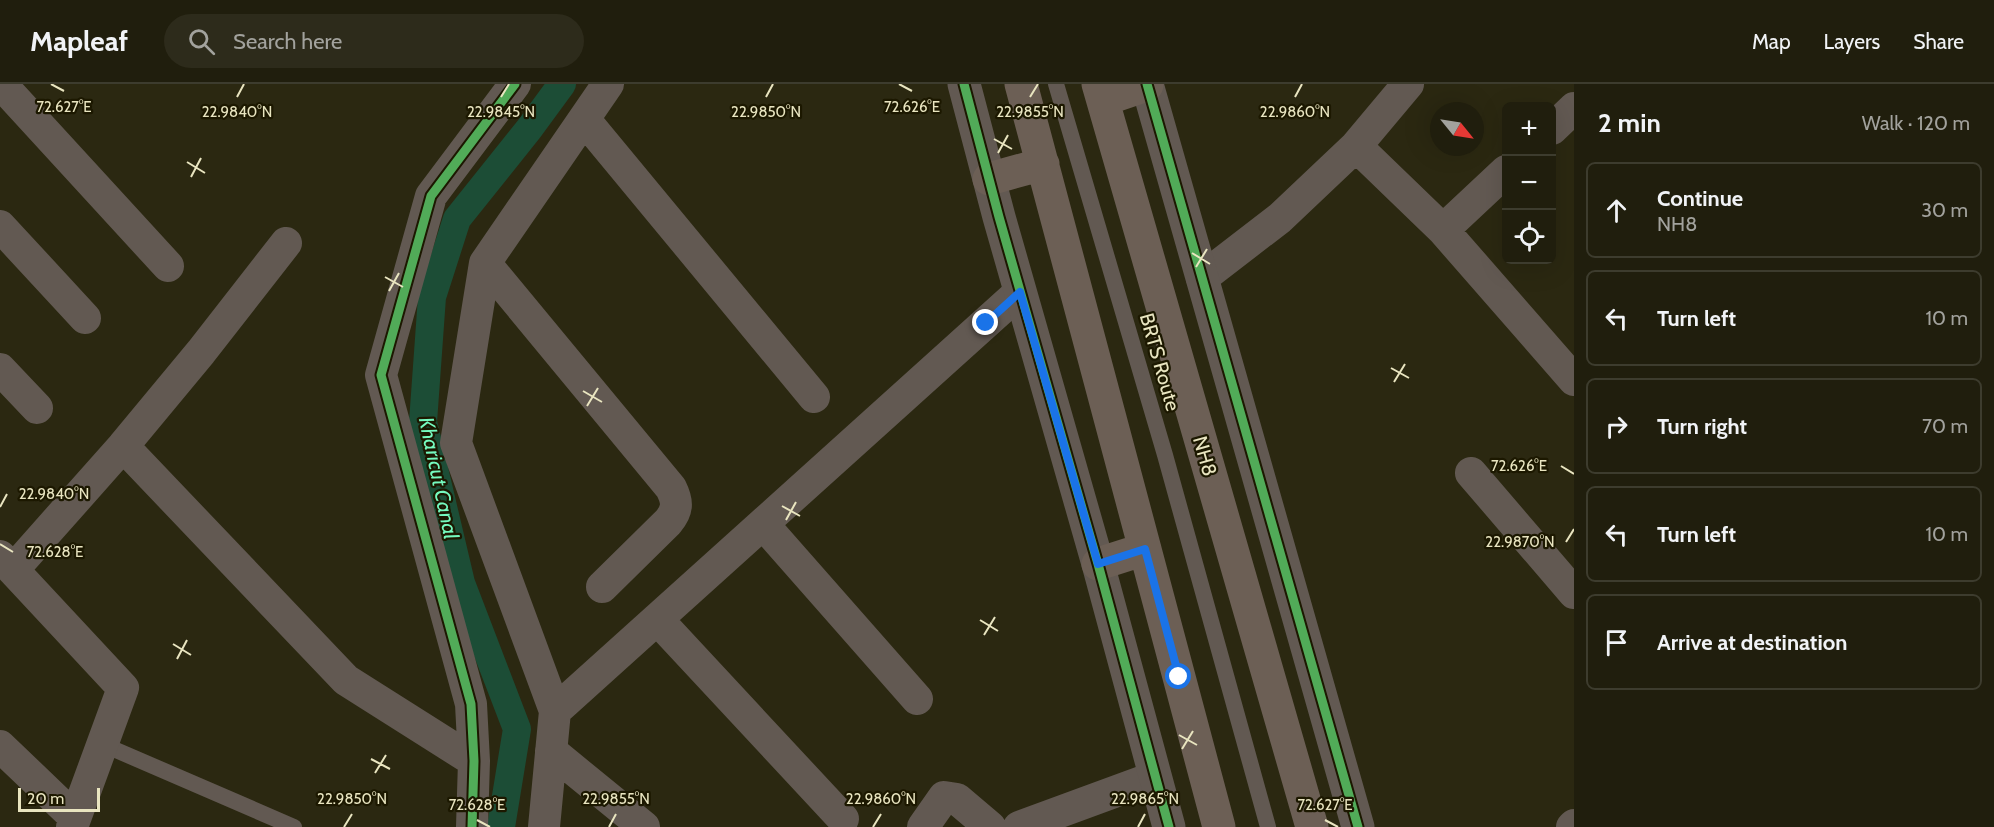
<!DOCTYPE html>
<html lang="en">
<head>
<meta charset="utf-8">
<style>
  body { margin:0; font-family:Cabin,sans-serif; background:#2d2b1b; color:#f1f3f6 }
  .controls { position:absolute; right:18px; top:18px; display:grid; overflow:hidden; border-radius:9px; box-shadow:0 6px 24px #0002 }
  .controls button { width:54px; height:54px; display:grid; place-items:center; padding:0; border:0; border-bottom:2px solid #3d3c2e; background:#201e0d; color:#f1f3f6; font:30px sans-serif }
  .compass { position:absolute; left:1430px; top:18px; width:54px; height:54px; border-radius:50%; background:#201e0d; box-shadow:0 6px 24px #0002; rotate:120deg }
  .scale { position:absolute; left:18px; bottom:15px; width:82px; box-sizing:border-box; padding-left:6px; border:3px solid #e9e5c0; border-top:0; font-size:16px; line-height:21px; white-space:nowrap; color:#e9e5c0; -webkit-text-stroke:4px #1c1800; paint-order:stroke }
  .stop { position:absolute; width:18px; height:18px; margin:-14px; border:4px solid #1a73e8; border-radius:50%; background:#fff }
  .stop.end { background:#1a73e8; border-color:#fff; box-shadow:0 2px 6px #0008 }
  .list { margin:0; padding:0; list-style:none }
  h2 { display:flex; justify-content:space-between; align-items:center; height:78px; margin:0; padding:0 24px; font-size:26px }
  h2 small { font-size:20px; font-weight:400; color:#a2a29d }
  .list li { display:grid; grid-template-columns:39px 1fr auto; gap:18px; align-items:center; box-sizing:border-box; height:96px; margin:0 12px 12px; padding:0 12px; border:2px solid #3d3c2e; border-radius:9px }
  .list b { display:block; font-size:22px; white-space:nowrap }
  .list p { margin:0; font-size:20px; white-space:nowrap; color:#a2a29d }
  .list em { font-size:20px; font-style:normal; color:#a2a29d }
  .icon { flex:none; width:33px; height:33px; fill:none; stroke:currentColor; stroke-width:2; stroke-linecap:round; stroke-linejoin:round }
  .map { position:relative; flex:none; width:1574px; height:743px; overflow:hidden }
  header { display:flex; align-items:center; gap:36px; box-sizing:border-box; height:84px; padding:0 30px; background:#201e0d; border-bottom:2px solid #3d3c2e }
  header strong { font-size:28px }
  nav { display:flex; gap:33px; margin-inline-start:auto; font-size:21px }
  .search { width:420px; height:54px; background:#2d2b1b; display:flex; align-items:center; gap:15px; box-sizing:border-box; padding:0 21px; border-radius:33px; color:#a2a29d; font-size:22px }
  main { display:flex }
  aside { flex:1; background:#201e0d }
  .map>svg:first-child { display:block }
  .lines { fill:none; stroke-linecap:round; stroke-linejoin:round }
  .canal { stroke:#1c4d36; stroke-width:28 }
  .service { stroke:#625952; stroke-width:16 }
  .minor { stroke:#625952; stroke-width:32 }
  .tertiary { stroke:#625952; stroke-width:33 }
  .primary { stroke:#6c5f55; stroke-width:33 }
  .cycleway-casing { stroke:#1c1800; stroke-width:13 }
  .cycleway { stroke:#51ab58; stroke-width:9 }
  .route { stroke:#1a73e8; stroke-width:8 }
  .ticks { fill:none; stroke:#e9e5c0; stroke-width:2 }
  .labels { text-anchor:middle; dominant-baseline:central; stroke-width:4.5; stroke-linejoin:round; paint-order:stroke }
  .street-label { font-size:20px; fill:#e9e5c0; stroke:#1c1800 }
  .water-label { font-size:21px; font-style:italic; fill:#75fabf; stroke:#1c1800 }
  .ticks-label { font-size:15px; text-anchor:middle; fill:#e9e5c0; stroke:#1c1800; stroke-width:4.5; stroke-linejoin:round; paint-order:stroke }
</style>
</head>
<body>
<header>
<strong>Mapleaf</strong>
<div class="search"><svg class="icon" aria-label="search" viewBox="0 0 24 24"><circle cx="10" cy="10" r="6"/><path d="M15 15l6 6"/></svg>Search here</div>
<nav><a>Map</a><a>Layers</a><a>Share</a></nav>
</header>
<main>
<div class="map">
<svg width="1574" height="743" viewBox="0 0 1574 743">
  <rect width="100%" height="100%" fill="#2b2811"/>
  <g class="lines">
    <path class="canal" d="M501,743l16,-98 -56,-146 -38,-161 9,-125 25,-78 72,-90 33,-45"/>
    <path class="service" d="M1056,0l109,371 103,372
      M102,660l192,83"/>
    <path class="minor" d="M1,0l167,182
      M584,35l230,278
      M1552,45l22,-21
      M1356,62l87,84 131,150
      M0,142l85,92
      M1443,146l63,-59
      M485,179l186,225c7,14 7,22 -3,34l-66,65
      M1202,194l78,-60 76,-72 52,-62
      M0,285l37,39
      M123,362l223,234 128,81
      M1471,389l103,120
      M763,440l154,175
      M0,472l123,132 -51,139
      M13,486l110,-124 78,-94 85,-109
      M657,535l186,200
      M555,627l-99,-268 29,-180 123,-179
      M0,662l71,68
      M551,667l93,76
      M472,743l2,-66 -3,-57 -90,-329 50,-179 84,-112
      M544,743l11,-116 465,-419
      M923,743l21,-30 13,2 33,28
      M1019,743l136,-50
      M1572,743l2,-2"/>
    <path class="tertiary" d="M964,0l35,133 99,347 71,263
      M1147,0l211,743"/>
    <path class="primary" d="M1021,0l198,743
      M1098,0l214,743
      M1103,16l44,-15
      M989,95l54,-15
      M1098,480l47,-15"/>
    <g class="cycleway-casing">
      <path id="cycleway" d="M964,0l35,133 99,347 71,263
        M1147,0l211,743
        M472,743l2,-66 -3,-57 -90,-329 50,-179 84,-112"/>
    </g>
    <use href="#cycleway" class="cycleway"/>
  </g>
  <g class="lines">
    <path class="route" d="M986,239l34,-31 78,272 47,-15 34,128"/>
  </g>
  <path class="ticks" d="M51,0l13,7M899,0l13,7M237,13l7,-13M501,13l8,-13M766,13l7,-13M1030,13l8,-13M1295,13l7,-13M994,55l18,10M998,69l10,-18M187,78l18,11M191,93l10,-19M1192,169l18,11M1196,183l11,-18M385,193l18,10M389,207l10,-18M1391,284l18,10M1394,298l11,-18M583,307l19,11M587,322l11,-18M1561,382l13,8M782,422l18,10M0,423l7,-13M786,436l10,-18M1566,458l8,-13M0,460l13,8M980,536l18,11M984,551l11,-18M173,560l18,11M177,575l10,-19M1179,651l18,10M1182,665l11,-18M371,675l19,10M375,689l11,-18M477,736l13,7M1325,736l13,7M344,743l8,-13M609,743l7,-13M873,743l8,-13M1138,743l7,-13"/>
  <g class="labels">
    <g class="street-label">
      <text transform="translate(1160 278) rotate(74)">BRTS Route</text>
      <text transform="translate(1205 372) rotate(74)">NH8</text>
    </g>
    <g class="water-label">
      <text transform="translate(439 394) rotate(78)">Kharicut Canal</text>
    </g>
  </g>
  <g class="ticks-label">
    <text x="912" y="28">72.626°E</text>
    <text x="64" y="28">72.627°E</text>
    <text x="1295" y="33">22.9860°N</text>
    <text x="237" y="33">22.9840°N</text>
    <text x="501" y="33">22.9845°N</text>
    <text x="766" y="33">22.9850°N</text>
    <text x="1030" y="33">22.9855°N</text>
    <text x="1519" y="387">72.626°E</text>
    <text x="54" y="415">22.9840°N</text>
    <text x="1520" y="463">22.9870°N</text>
    <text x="55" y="473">72.628°E</text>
    <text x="352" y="720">22.9850°N</text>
    <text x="616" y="720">22.9855°N</text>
    <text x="881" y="720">22.9860°N</text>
    <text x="1145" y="720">22.9865°N</text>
    <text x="477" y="726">72.628°E</text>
    <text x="1325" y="726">72.627°E</text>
  </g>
</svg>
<div class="controls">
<button>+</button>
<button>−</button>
<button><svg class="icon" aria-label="locate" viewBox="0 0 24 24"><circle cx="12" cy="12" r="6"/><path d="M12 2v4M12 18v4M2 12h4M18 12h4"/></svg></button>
</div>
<svg class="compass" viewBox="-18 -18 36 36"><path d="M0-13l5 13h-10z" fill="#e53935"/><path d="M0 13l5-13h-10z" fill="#a2a29d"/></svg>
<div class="scale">20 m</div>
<div class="stop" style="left:1179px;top:593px"></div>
<div class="stop end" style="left:986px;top:239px"></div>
</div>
<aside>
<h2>2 min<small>Walk · 120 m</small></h2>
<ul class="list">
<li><svg class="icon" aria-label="ahead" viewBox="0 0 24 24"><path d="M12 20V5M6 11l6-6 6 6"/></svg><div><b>Continue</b><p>NH8</p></div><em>30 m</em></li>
<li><svg class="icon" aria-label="left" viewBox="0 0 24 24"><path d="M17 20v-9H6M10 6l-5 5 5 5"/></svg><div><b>Turn left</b></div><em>10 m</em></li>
<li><svg class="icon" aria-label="right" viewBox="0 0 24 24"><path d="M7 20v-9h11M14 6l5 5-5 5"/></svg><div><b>Turn right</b></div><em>70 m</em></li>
<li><svg class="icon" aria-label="left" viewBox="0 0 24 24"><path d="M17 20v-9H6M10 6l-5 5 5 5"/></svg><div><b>Turn left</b></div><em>10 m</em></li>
<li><svg class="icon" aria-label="arrive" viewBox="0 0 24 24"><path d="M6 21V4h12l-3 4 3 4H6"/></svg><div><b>Arrive at destination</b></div></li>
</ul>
</aside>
</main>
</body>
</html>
